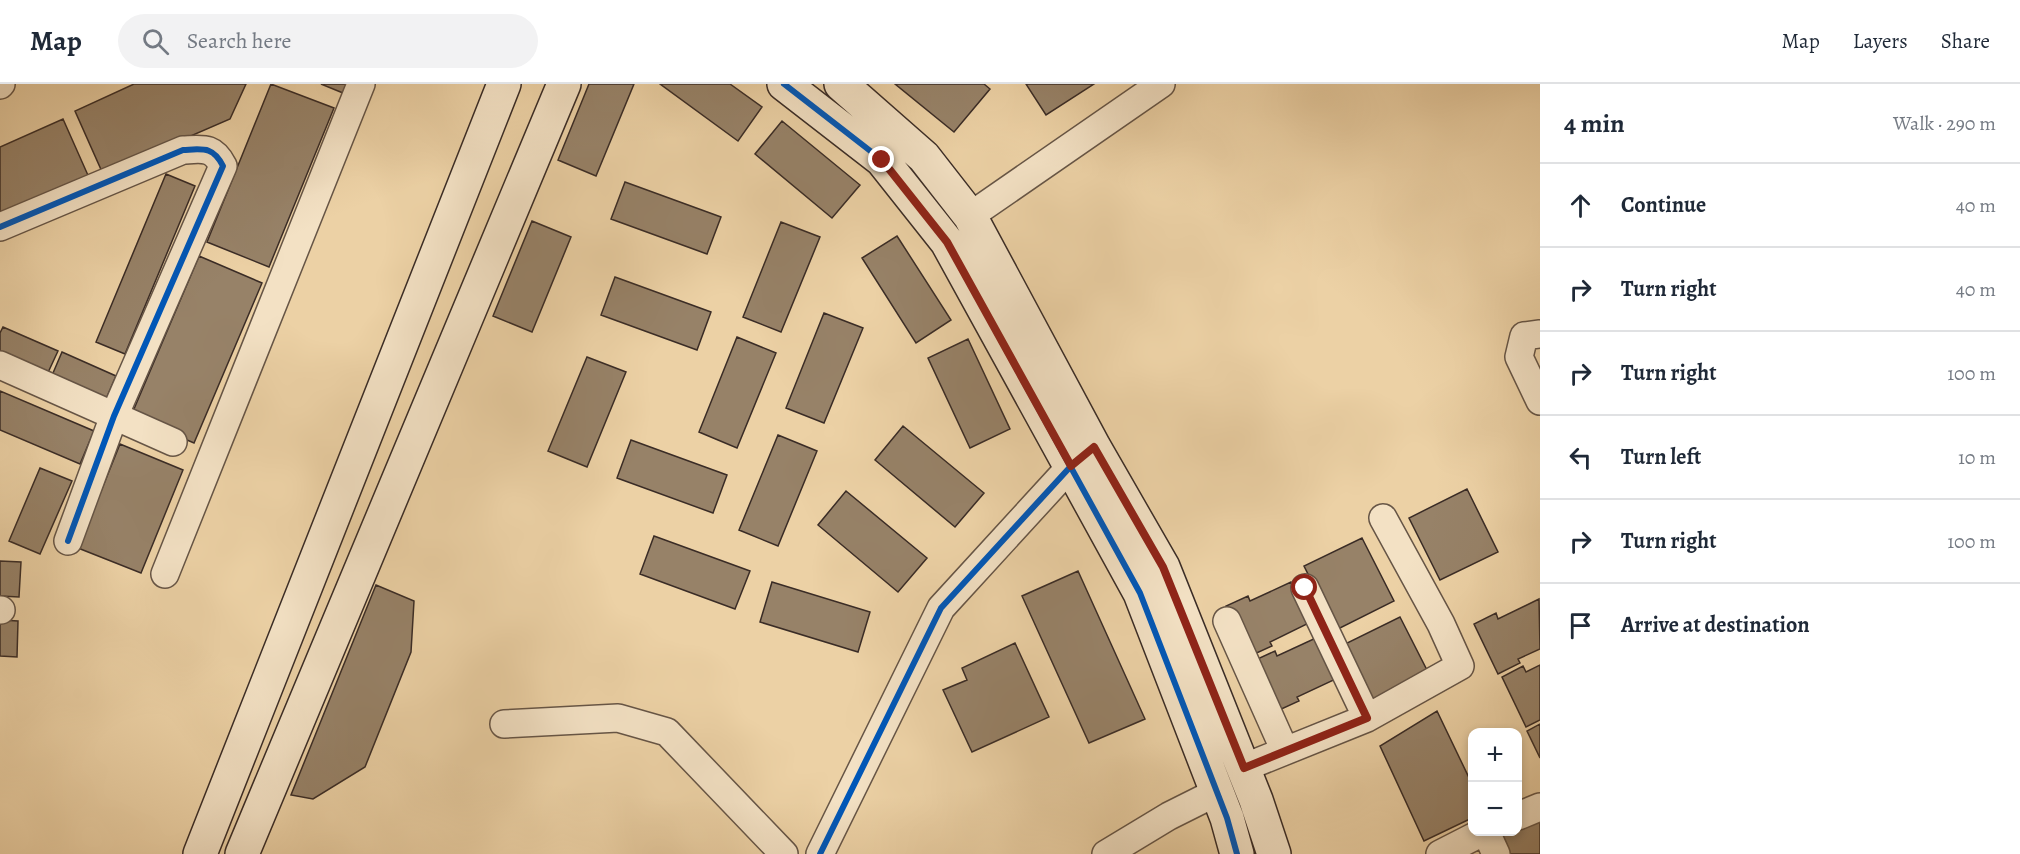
<!DOCTYPE html>
<html lang="en">
<head>
<meta charset="utf-8">
<style>
  body { margin:0; font-family:Alegreya,serif; background:#f2f2f3; color:#1f2937 }
  .controls { position:absolute; right:18px; bottom:18px; display:grid; overflow:hidden; border-radius:12px; box-shadow:0 3px 9px #0003 }
  .controls button { width:54px; height:54px; display:grid; place-items:center; padding:0; border:0; border-bottom:2px solid #e0e1e3; background:#fff; color:#1f2937; font:30px sans-serif }
  .stop { position:absolute; width:18px; height:18px; margin:-14px; border:4px solid #8f2418; border-radius:50%; background:#fff }
  .stop.end { background:#8f2418; border-color:#fff; box-shadow:0 2px 6px #0008 }
  .list { margin:0; padding:0; list-style:none }
  h2 { display:flex; justify-content:space-between; align-items:center; height:78px; margin:0; padding:0 24px; font-size:26px }
  h2 small { font-size:20px; font-weight:400; color:#747a83 }
  .list li { display:grid; grid-template-columns:39px 1fr auto; gap:18px; align-items:center; box-sizing:border-box; height:84px; padding:0 24px; border-top:2px solid #e0e1e3 }
  .list b { display:block; font-size:22px; white-space:nowrap }
  .list em { font-size:20px; font-style:normal; color:#747a83 }
  .icon { flex:none; width:33px; height:33px; fill:none; stroke:currentColor; stroke-width:2; stroke-linecap:round; stroke-linejoin:round }
  .map { position:relative; flex:none; width:1540px; height:770px; overflow:hidden }
  header { display:flex; align-items:center; gap:36px; box-sizing:border-box; height:84px; padding:0 30px; background:#fff; border-bottom:2px solid #e0e1e3 }
  header strong { font-size:28px }
  nav { display:flex; gap:33px; margin-inline-start:auto; font-size:21px }
  .search { width:420px; height:54px; background:#f2f2f3; display:flex; align-items:center; gap:15px; box-sizing:border-box; padding:0 21px; border-radius:33px; color:#747a83; font-size:22px }
  main { display:flex }
  aside { flex:1; background:#fff }
  .map>svg:first-child { display:block }
  .building { fill:#978268; stroke:#3a2c26; stroke-width:1.5 }
  .lines { fill:none; stroke-linecap:round; stroke-linejoin:round }
  .street-casing { stroke:#665546; stroke-width:30 }
  .secondary-casing { stroke:#3a2c26; stroke-width:36 }
  .street { stroke:#f3e1c4; stroke-width:27 }
  .secondary { stroke:#f3e1c4; stroke-width:33 }
  .cycleway-casing { stroke:#f3e1c4; stroke-width:10 }
  .cycleway { stroke:#0057b8; stroke-width:6 }
  .route { stroke:#8f2418; stroke-width:8 }
</style>
</head>
<body>
<header>
<strong>Map</strong>
<div class="search"><svg class="icon" aria-label="search" viewBox="0 0 24 24"><circle cx="10" cy="10" r="6"/><path d="M15 15l6 6"/></svg>Search here</div>
<nav><a>Map</a><a>Layers</a><a>Share</a></nav>
</header>
<main>
<div class="map">
<svg width="1540" height="770" viewBox="0 0 1540 770">
  <rect width="100%" height="100%" fill="#ecd1a5"/>
  <filter id="stains"><feTurbulence type="fractalNoise" baseFrequency=".00333" numOctaves="4"/><feColorMatrix values="0 0 0 0 .2 0 0 0 0 .09 0 0 0 0 .02 0 0 0 .5 -.17"/></filter>
  <radialGradient id="worn" r=".72"><stop offset=".6" stop-color="#630" stop-opacity="0"/><stop offset="1" stop-color="#630" stop-opacity=".3"/></radialGradient>
  <path class="building" d="M134,0h112l-16,35 -127,55 -28,-63z
    M271,0l63,24 -65,159 -62,-25z
    M321,0h27l-5,9z
    M589,0h45l-38,92 -38,-16z
    M660,0h70l32,23 -24,34z
    M895,0h89l6,5 -36,43z
    M1026,0h68l-48,31z
    M63,35l28,63 -91,41v-76z
    M782,37l78,64 -28,33 -77,-64z
    M166,90l29,12 -70,168 -29,-12z
    M625,98l96,35 -14,37 -96,-35z
    M532,137l39,16 -39,95 -39,-16z
    M781,138l39,15 -39,95 -38,-15z
    M897,152l54,84 -35,23 -54,-85z
    M199,172l63,27 -68,160 -63,-27z
    M615,193l96,35 -14,38 -96,-35z
    M824,229l39,15 -39,95 -38,-15z
    M3,243l55,24 -13,28 -45,-20v-26z
    M737,253l39,16 -39,95 -38,-16z
    M968,255l42,90 -40,19 -42,-90z
    M62,268l54,24 -12,28 -54,-24z
    M587,273l39,15 -39,95 -39,-16z
    M0,307l94,40 -14,33 -80,-34z
    M903,342l81,67 -29,34 -80,-67z
    M778,351l39,16 -39,95 -39,-16z
    M631,356l96,35 -14,38 -96,-35z
    M120,360l63,26 -42,103 -63,-25z
    M40,384l32,13 -32,73 -31,-13z
    M1467,405l31,63 -58,28 -31,-62z
    M846,407l81,67 -29,34 -80,-67z
    M654,452l96,35 -15,38 -95,-35z
    M1362,454l32,63 -58,29 -32,-64z
    M0,477l21,1 -2,35 -19,-1z
    M1078,487l67,148 -56,24 -67,-147z
    M772,498l98,30 -12,40 -98,-30z
    M1291,498l20,40 -41,20 2,4 -22,10 -24,-50 22,-10 2,5z
    M376,501l38,16 -3,51 -46,115 -52,32 -22,-4z
    M1539,515l1,50 -22,10 2,4 -22,11 -24,-50 22,-11 2,6z
    M1400,533l32,63 -58,29 -31,-64z
    M0,536l18,1 -1,36 -17,-1z
    M1318,553l20,41 -41,19 2,4 -22,10 -24,-50 22,-10 2,5z
    M1015,559l34,74 -77,35 -29,-62 24,-10 -5,-12z
    M1540,581v55l-14,7 -24,-50 21,-11 3,6z
    M1437,627l35,73v34l-48,23 -44,-95z
    M1540,640v34l-13,-27z
    M1540,733v37h-34l-8,-17 11,-5h9v-5z"/>
  <g class="lines">
    <g class="street-casing">
      <path id="street" d="M0,1l1,-1
        M970,132l191,-132
        M0,143l183,-77c20,-1 30,-4 40,16l-109,250 -46,125
        M1540,250l-16,2 -5,21 21,44
        M0,281l173,77
        M165,490l196,-490
        M1305,504l62,130
        M0,526h1
        M1227,537l58,130
        M504,640l114,-6 49,14 117,122
        M1243,684l124,-50 93,-52 -19,-42 -58,-106
        M1518,732l22,-9
        M1486,748l10,22
        M820,770l121,-246 130,-142 13,-11
        M1106,770l63,-38 48,-24
        M1440,770l43,-22"/>
    </g>
    <g class="secondary-casing">
      <path id="secondary" d="M784,0l98,76 65,82 193,351 87,225 10,36
        M841,0l83,73 46,59 124,231 69,120 93,233 18,54
        M200,770l304,-770
        M242,770l322,-770"/>
    </g>
    <use href="#street" class="street"/>
    <use href="#secondary" class="secondary"/>
    <g class="cycleway-casing">
      <path id="cycleway" d="M784,0l98,76 65,82 193,351 87,225 10,36
        M0,143l183,-77c20,-1 30,-4 40,16l-109,250 -46,125
        M820,770l121,-246 130,-142 23,-19"/>
    </g>
    <use href="#cycleway" class="cycleway"/>
  </g>
  <g class="lines">
    <path class="route" d="M882,76l65,82 124,224 23,-19 69,120 81,201 123,-50 -62,-130"/>
  </g>
  <rect width="100%" height="100%" filter="url(#stains)"/>
  <rect width="100%" height="100%" fill="url(#worn)"/>
</svg>
<div class="controls">
<button>+</button>
<button>−</button>
</div>
<div class="stop" style="left:1305px;top:504px"></div>
<div class="stop end" style="left:882px;top:76px"></div>
</div>
<aside>
<h2>4 min<small>Walk · 290 m</small></h2>
<ul class="list">
<li><svg class="icon" aria-label="ahead" viewBox="0 0 24 24"><path d="M12 20V5M6 11l6-6 6 6"/></svg><div><b>Continue</b></div><em>40 m</em></li>
<li><svg class="icon" aria-label="right" viewBox="0 0 24 24"><path d="M7 20v-9h11M14 6l5 5-5 5"/></svg><div><b>Turn right</b></div><em>40 m</em></li>
<li><svg class="icon" aria-label="right" viewBox="0 0 24 24"><path d="M7 20v-9h11M14 6l5 5-5 5"/></svg><div><b>Turn right</b></div><em>100 m</em></li>
<li><svg class="icon" aria-label="left" viewBox="0 0 24 24"><path d="M17 20v-9H6M10 6l-5 5 5 5"/></svg><div><b>Turn left</b></div><em>10 m</em></li>
<li><svg class="icon" aria-label="right" viewBox="0 0 24 24"><path d="M7 20v-9h11M14 6l5 5-5 5"/></svg><div><b>Turn right</b></div><em>100 m</em></li>
<li><svg class="icon" aria-label="arrive" viewBox="0 0 24 24"><path d="M6 21V4h12l-3 4 3 4H6"/></svg><div><b>Arrive at destination</b></div></li>
</ul>
</aside>
</main>
</body>
</html>
